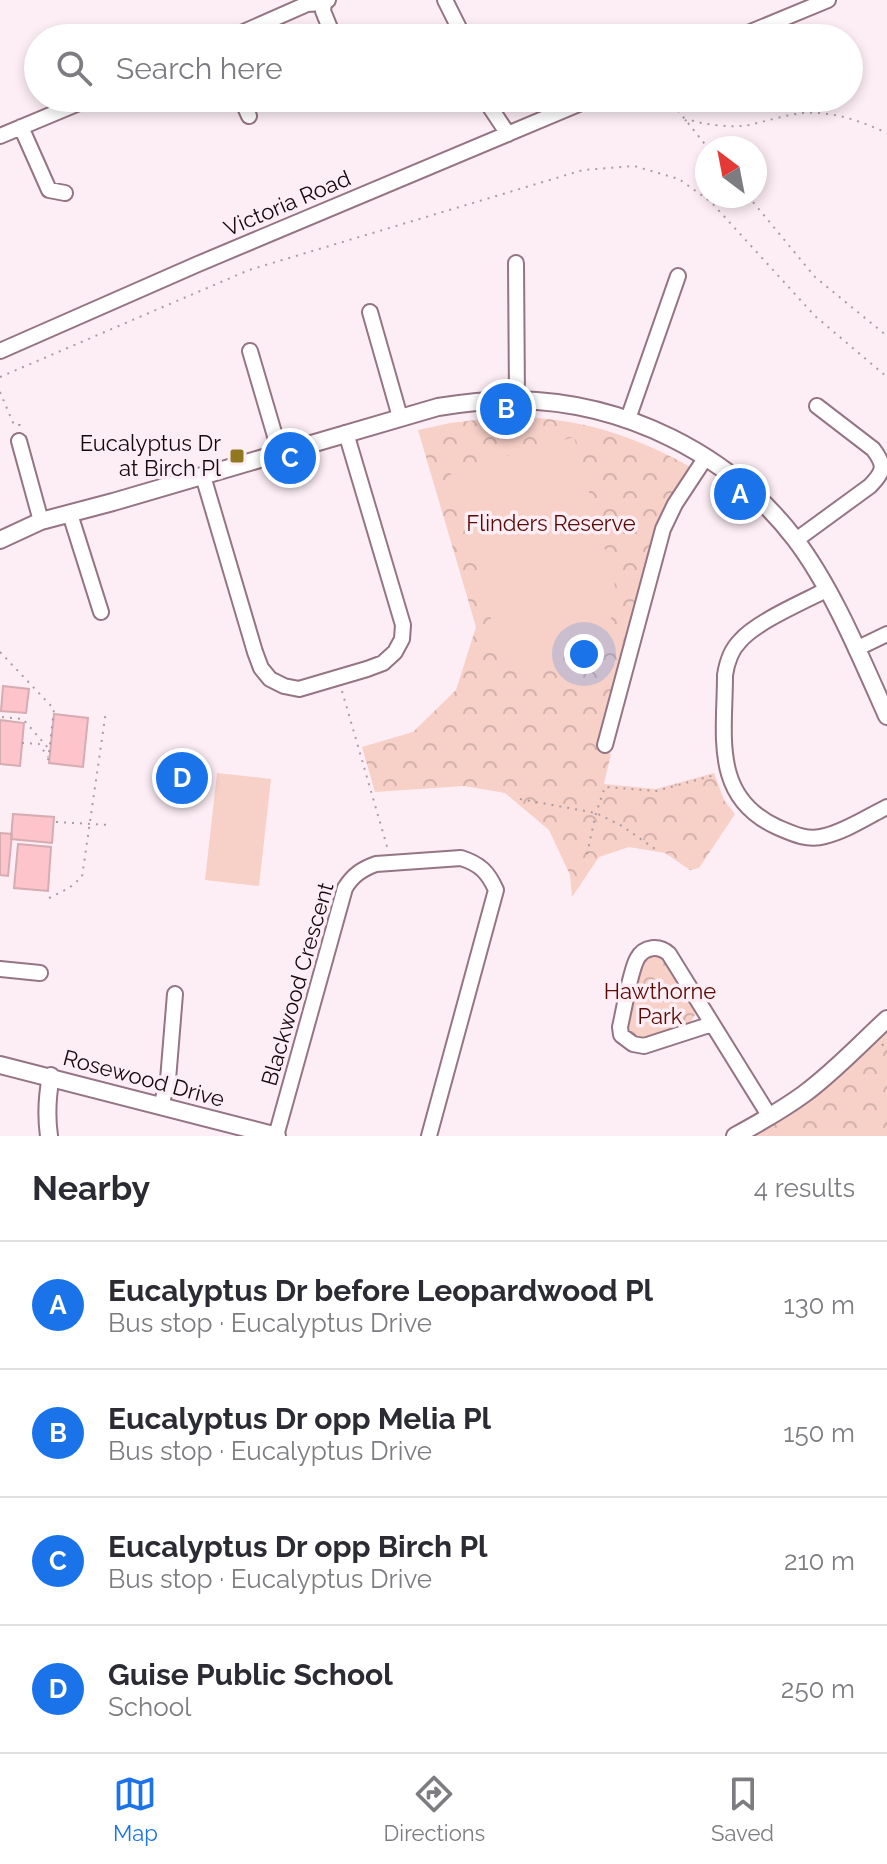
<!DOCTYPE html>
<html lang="en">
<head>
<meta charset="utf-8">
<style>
  body { margin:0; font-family:Raleway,sans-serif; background:#f7f7f7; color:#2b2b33 }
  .compass { position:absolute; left:695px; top:136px; width:72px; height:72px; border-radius:50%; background:#fff; box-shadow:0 4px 12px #0003; rotate:328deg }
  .you { position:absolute; left:584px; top:654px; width:28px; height:28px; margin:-20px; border:6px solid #fff; border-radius:50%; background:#1a73e8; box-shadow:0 0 0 12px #1a73e833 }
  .badge { display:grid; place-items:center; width:52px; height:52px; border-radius:50%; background:#1a73e8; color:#fff; font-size:26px; font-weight:700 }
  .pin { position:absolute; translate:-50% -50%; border:4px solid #fff; box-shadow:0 2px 8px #0006 }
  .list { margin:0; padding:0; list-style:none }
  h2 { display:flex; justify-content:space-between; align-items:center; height:104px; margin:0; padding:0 32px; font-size:34px }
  h2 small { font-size:26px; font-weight:400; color:#7c7c81 }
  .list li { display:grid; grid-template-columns:52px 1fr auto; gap:24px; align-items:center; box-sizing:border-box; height:128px; padding:0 32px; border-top:2px solid #e1e1e2 }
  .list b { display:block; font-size:30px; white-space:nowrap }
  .list p { margin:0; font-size:26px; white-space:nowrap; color:#7c7c81 }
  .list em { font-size:26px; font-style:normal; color:#7c7c81 }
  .icon { flex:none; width:44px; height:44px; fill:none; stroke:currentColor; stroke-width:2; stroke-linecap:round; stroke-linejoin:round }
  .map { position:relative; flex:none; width:887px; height:1136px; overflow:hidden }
  .search { position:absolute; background:#fff; box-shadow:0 4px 12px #0003; left:24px; right:24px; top:24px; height:88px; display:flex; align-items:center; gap:20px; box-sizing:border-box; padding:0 28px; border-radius:44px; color:#7c7c81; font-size:30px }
  .sheet { height:616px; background:#fff }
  nav { display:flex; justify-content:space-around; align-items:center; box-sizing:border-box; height:112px; border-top:2px solid #e1e1e2; background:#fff; font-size:22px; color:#7c7c81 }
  nav a { display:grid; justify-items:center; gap:4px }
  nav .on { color:#1a73e8 }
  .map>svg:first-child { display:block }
  .forest { fill:url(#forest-crowns) }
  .pitch { fill:#f7d0c8 }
  .building { fill:#fdc4cb; stroke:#d4acb1; stroke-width:2 }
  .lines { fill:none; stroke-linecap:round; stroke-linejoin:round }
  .minor-casing { stroke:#957483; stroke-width:18 }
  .tertiary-casing { stroke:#957483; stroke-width:20 }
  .path { stroke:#aa9ca3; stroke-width:2; stroke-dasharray:2 6; stroke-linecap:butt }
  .minor { stroke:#fff; stroke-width:14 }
  .tertiary { stroke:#fff; stroke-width:16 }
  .poi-dot { fill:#91771d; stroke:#fdeef5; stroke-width:3 }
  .labels { text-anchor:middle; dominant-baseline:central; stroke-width:7; stroke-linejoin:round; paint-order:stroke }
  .street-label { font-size:22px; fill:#14080e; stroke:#fdeef5 }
  .poi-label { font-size:22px; fill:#14080e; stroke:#fdeef5; text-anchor:end }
  .park-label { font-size:22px; fill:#5a0a04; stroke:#fdeef5 }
</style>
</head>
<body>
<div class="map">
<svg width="887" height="1136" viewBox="0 0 887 1136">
  <defs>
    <pattern id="forest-crowns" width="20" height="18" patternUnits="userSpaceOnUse" patternTransform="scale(2)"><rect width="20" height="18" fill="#f7d0c8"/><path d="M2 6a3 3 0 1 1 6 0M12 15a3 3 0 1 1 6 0" fill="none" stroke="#d3b1ab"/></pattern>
  </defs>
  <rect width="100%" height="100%" fill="#fdeef5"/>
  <path class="forest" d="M502,417c72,-1 128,16 190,51l-34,56 -10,31 -50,195 13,4 -7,30 52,5 58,-16 10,27 11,14 -36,54 -9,2 -25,-17 -36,-6 -30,10 -27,40 -2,-22 -21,-45 -44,-37 -41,-7 -89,6 -13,-45 51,-15 43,-42 20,-63 -58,-197 32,-7z
    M654,955l6,1 5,4 29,50 1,5 -6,10 -49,15 -9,-4 -3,-6 13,-65 3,-6z
    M887,1032v104h-137l47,-29z"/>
  <path class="pitch" d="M574,437l44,160 -15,45 -98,28 -55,-198z
    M217,773l54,6 -12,107 -54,-6z"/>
  <path class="building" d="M3,686l26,3 -3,24 -25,-2z
    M54,714l34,4 -5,49 -34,-4z
    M0,720l24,3 -4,43 -20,-2z
    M13,814l41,3 -2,26 -41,-4z
    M0,833l12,1 -4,42 -8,-1z
    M18,844l33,3 -3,44 -34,-3z"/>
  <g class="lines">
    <g class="minor-casing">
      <path id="minor" d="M445,0l19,38
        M324,3l-1,8 11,27
        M230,38l77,-34 17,-1 4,-3
        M736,38l92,-38
        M241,98l8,18
        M484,98l24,36
        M21,127l28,63 16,3
        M0,136l91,-38
        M516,263l1,137
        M370,312l30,105
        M0,351l198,-87 395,-166
        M250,351l30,102
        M628,419l50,-143
        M19,441l22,80
        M203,476l52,176 6,16 9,11 14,7 15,3 68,-20 16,-6 12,-11 7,-13 1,-14 -57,-192
        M70,514l31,98
        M796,540l74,-54c14,-15 16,-20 3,-37l-56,-43
        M826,590c-23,12 -70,32 -86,51 -9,9 -13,21 -15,34 0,60 -14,122 52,152 16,7 31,14 48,9 21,-5 42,-19 62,-29
        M856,649l31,-15
        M605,745l58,-216 12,-25 31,-47
        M0,969l40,4
        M712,1024l-68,22 -11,-2 -12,-9 -1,-8c4,-17 10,-55 17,-68 7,-13 22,-14 32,-5l101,163
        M161,1106l7,-26 7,-86
        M276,1136l69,-248c8,-13 17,-19 31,-24l85,-6c19,6 27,14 35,32l-67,246"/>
    </g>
    <g class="tertiary-casing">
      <path id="tertiary" d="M0,540l41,-19 72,-19 325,-95c26,-4 52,-7 79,-7 107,2 212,53 278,139 38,50 66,119 92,177
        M0,1065l277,71
        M49,1136c-3,-21 -2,-39 2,-60
        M735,1136c24,-13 47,-26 69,-42 30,-22 56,-50 83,-75"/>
    </g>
    <path class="path" d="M668,98l40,50
      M685,121l2,-2c17,6 45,9 62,6 18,-4 36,-10 54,-12 31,-2 57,8 84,20
      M748,196l67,81 72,59
      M0,377l249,-107 334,-100 51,-4 45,13 32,23 104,114 72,61
      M0,392l14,33h6v3
      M0,652l54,57 -6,52
      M342,691l46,159
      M2,717l21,2 26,30
      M22,743l17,1 9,13
      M520,799l76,14 26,13 36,25
      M56,822l53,3
      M587,854l9,-41 9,-26 51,4 59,-16
      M49,898l20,-10 13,-11 24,-166
      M882,1044l5,6"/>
    <use href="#minor" class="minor"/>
    <use href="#tertiary" class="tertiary"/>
  </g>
  <rect class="poi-dot" x="229" y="448" width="16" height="16" rx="4"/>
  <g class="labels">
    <g class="street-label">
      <text transform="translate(287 203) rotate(-23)">Victoria Road</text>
      <text transform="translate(297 984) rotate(-74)">Blackwood Crescent</text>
      <text transform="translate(144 1078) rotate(15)">Rosewood Drive</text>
    </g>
    <g class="poi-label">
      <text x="221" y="443">Eucalyptus Dr<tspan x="221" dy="25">at Birch Pl</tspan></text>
    </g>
    <g class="park-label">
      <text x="551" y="523">Flinders Reserve</text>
      <text x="660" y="991">Hawthorne<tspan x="660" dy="25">Park</tspan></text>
    </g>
  </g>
</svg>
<svg class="compass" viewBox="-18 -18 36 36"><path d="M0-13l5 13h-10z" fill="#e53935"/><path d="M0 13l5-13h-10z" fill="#7c7c81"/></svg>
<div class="you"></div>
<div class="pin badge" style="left:740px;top:494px">A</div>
<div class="pin badge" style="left:506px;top:409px">B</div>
<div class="pin badge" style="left:290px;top:458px">C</div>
<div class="pin badge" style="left:182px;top:778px">D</div>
<div class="search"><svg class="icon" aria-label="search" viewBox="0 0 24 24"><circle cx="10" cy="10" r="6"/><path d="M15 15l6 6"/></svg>Search here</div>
</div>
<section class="sheet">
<h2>Nearby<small>4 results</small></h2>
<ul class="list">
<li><span class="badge">A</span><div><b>Eucalyptus Dr before Leopardwood Pl</b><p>Bus stop · Eucalyptus Drive</p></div><em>130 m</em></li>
<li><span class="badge">B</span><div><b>Eucalyptus Dr opp Melia Pl</b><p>Bus stop · Eucalyptus Drive</p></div><em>150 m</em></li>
<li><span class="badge">C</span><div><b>Eucalyptus Dr opp Birch Pl</b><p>Bus stop · Eucalyptus Drive</p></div><em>210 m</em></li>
<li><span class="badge">D</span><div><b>Guise Public School</b><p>School</p></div><em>250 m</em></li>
</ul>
</section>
<nav>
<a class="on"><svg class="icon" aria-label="map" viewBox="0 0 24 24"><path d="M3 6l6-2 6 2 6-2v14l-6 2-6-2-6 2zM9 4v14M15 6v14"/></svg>Map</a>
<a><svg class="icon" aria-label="directions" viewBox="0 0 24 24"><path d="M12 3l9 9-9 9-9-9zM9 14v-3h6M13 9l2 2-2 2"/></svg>Directions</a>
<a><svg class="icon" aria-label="saved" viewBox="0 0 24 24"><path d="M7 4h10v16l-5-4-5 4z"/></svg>Saved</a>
</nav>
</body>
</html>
